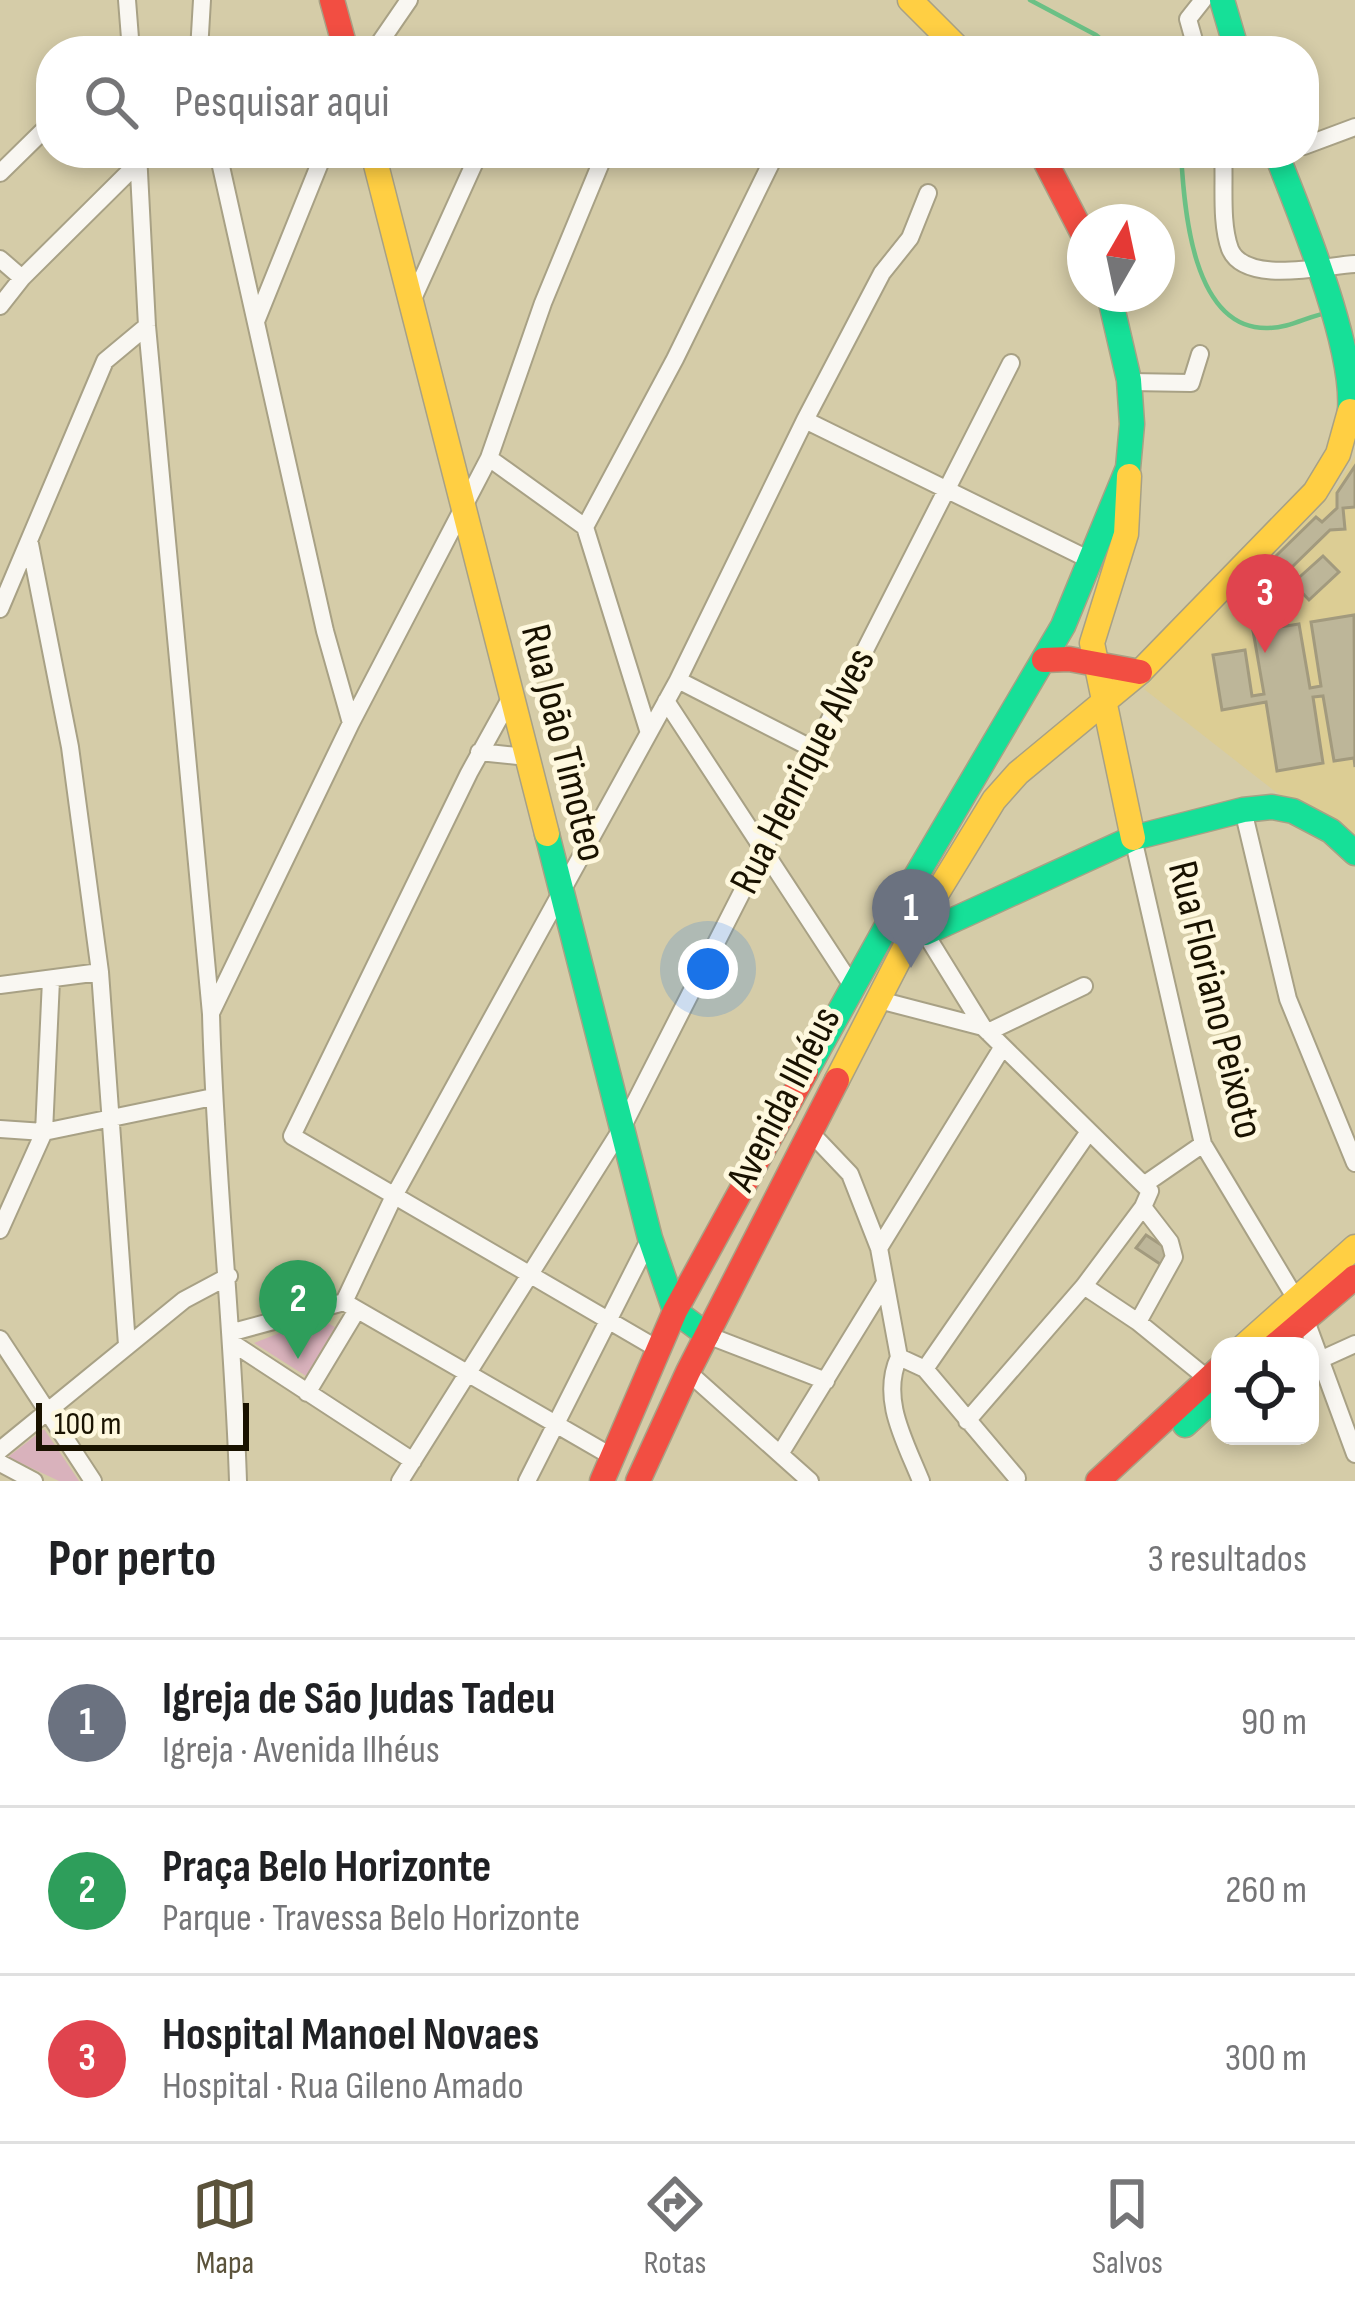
<!DOCTYPE html>
<html lang="pt">
<head>
<meta charset="utf-8">
<style>
  body { margin:0; font-family:"Sofia Sans Condensed",sans-serif; background:#f6f6f6; color:#202124 }
  .controls { position:absolute; right:36px; bottom:36px; display:grid; overflow:hidden; border-radius:24px; box-shadow:0 6px 18px #0003 }
  .controls button { width:108px; height:108px; display:grid; place-items:center; padding:0; border:0; border-bottom:3px solid #e0e0e0; background:#fff; color:#202124; font:60px sans-serif }
  .compass { position:absolute; left:1067px; top:204px; width:108px; height:108px; border-radius:50%; background:#fff; box-shadow:0 6px 18px #0003; rotate:9deg }
  .scale { position:absolute; left:36px; bottom:30px; width:213px; box-sizing:border-box; padding-left:12px; border:6px solid #191200; border-top:0; font-size:33px; line-height:42px; white-space:nowrap; color:#191200; -webkit-text-stroke:9px #fef8de; paint-order:stroke }
  .you { position:absolute; left:708px; top:969px; width:42px; height:42px; margin:-30px; border:9px solid #fff; border-radius:50%; background:#1a73e8; box-shadow:0 0 0 18px #1a73e833 }
  .badge { display:grid; place-items:center; width:78px; height:78px; border-radius:50%; background:#5b533b; color:#fff; font-size:39px; font-weight:700 }
  .pin { position:absolute; translate:-50% -99px; filter:drop-shadow(0 3px 6px #0008) }
  .pin::after { content:''; position:absolute; top:63px; width:42px; height:36px; background:inherit; clip-path:polygon(0 0,100% 0,50% 100%) }
  .list { margin:0; padding:0; list-style:none }
  h2 { display:flex; justify-content:space-between; align-items:center; height:156px; margin:0; padding:0 48px; font-size:51px }
  h2 small { font-size:39px; font-weight:400; color:#757577 }
  .list li { display:grid; grid-template-columns:78px 1fr auto; gap:36px; align-items:center; box-sizing:border-box; height:168px; padding:0 48px; border-top:3px solid #e0e0e0 }
  .list b { display:block; font-size:45px; white-space:nowrap }
  .list p { margin:0; font-size:39px; white-space:nowrap; color:#757577 }
  .list em { font-size:39px; font-style:normal; color:#757577 }
  .icon { flex:none; width:66px; height:66px; fill:none; stroke:currentColor; stroke-width:2; stroke-linecap:round; stroke-linejoin:round }
  .map { position:relative; flex:none; width:1355px; height:1481px; overflow:hidden }
  .search { position:absolute; background:#fff; box-shadow:0 6px 18px #0003; left:36px; right:36px; top:36px; height:132px; display:flex; align-items:center; gap:30px; box-sizing:border-box; padding:0 42px; border-radius:48px; color:#757577; font-size:45px }
  .sheet { height:660px; background:#fff }
  nav { display:flex; justify-content:space-around; align-items:center; box-sizing:border-box; height:168px; border-top:3px solid #e0e0e0; background:#fff; font-size:33px; color:#757577 }
  nav a { display:grid; justify-items:center; gap:6px }
  nav .on { color:#5b533b }
  .map>svg:first-child { display:block }
  .built { fill:#dccd94 }
  .green { fill:#d9b2bc }
  .lines { fill:none; stroke-linecap:round; stroke-linejoin:round }
  .stream { stroke:#6bc085; stroke-width:4.5 }
  .building { fill:#bdb699; stroke:#a29a7e; stroke-width:3 }
  .street-casing { stroke:#a8a185; stroke-width:20 }
  .fast-casing { stroke:#a8a185; stroke-width:27 }
  .slow-casing { stroke:#a8a185; stroke-width:27 }
  .jam-casing { stroke:#a8a185; stroke-width:27 }
  .street { stroke:#f9f7f2; stroke-width:16 }
  .fast { stroke:#16e098; stroke-width:24 }
  .slow { stroke:#ffcf43; stroke-width:24 }
  .jam { stroke:#f24e42; stroke-width:24 }
  .labels { text-anchor:middle; dominant-baseline:central; stroke-width:10; stroke-linejoin:round; paint-order:stroke }
  .street-label { font-size:42px; fill:#191200; stroke:#fef8de }
</style>
</head>
<body>
<div class="map">
<svg width="1355" height="1481" viewBox="0 0 1355 1481">
  <rect width="100%" height="100%" fill="#d5cca8"/>
  <path class="built" d="M1355,456v387l-33,-30 -45,-20 -133,-104 40,-47 153,-156z"/>
  <path class="green" d="M318,1318l17,9 -29,49 -52,-33z
    M44,1429l35,52h1h-21l-51,-24z"/>
  <g class="lines">
    <path class="stream" d="M1030,0l66,35 20,16
      M1181,153c3,55 11,177 87,175 23,0 41,-13 64,-16"/>
  </g>
  <path class="building" d="M1355,466v41l-12,1 2,21 -15,1 -39,38 7,8 -36,34 -20,-21 74,-72 6,5 15,-14v-15z
    M1323,556l16,16 -30,28 -16,-17z
    M1354,615l1,152 -1,-9 -20,3 -11,-65 -10,1 10,66 -46,8 -11,-69 -44,8 -9,-55 32,-5 7,46 12,-2 -11,-63 46,-7 11,64 11,-2 -10,-64z
    M1146,1235l26,17 -9,14 -27,-18z"/>
  <g class="lines">
    <g class="street-casing">
      <path id="street" d="M127,0l4,51
        M199,51l3,-51
        M374,51l35,-51
        M1197,51l-9,-32 15,-19
        M1304,146l51,-19
        M138,153l9,173 64,688c4,156 22,311 27,467
        M218,153l107,478 26,92
        M1223,153c2,29 -3,69 7,96 15,36 92,17 125,15
        M0,173l51,-50
        M0,259l22,19
        M412,301l67,-148
        M0,306l22,-28 117,-116
        M257,319l67,-166
        M1130,382l61,1 9,-29
        M805,420l283,139
        M489,458l96,69 63,203
        M585,527l90,-168 101,-206
        M30,544l40,203 30,225 27,373
        M0,609l105,-248 42,-35
        M678,680l135,69
        M511,697l-42,76 -177,363 364,212
        M666,701l187,286
        M479,752l48,5
        M1243,810l45,189 67,164
        M1133,838l70,306 93,155
        M925,933l58,94 167,164 -7,16 27,35 4,15 -36,65
        M0,985l100,-13
        M879,1000l104,27
        M211,1013l140,-290 138,-265 54,-155 62,-150
        M988,1032l96,-46
        M0,1129l44,3 169,-35
        M811,1133l39,41 29,74 20,109
        M1145,1184l58,-40
        M0,1230l44,-98 7,-152
        M879,1248l123,-200
        M1084,1286l54,36 70,57
        M344,1302l50,-106 284,-516 127,-260 77,-147 28,-35 18,-45
        M344,1302l267,154
        M1305,1318l50,136
        M233,1332l111,-30
        M707,1335l119,46
        M0,1339l93,142
        M234,1344l179,117
        M899,1357l26,12 92,109
        M899,1357c-19,42 6,84 22,124
        M1322,1359l33,-15
        M925,1369l163,-236
        M688,1372l122,109
        M307,1393l50,-83
        M967,1421l117,-135 59,-79
        M0,1450l184,-150 45,-24
        M780,1454l105,-171
        M0,1463l34,18
        M400,1481l222,-353 389,-765
        M527,1481l123,-243"/>
    </g>
    <g class="fast-casing">
      <path id="fast" d="M1222,0l15,51
        M1276,153c25,63 79,194 74,258
        M547,834l103,404 25,73 32,24
        M912,934l13,-1 208,-95 110,-28 29,-3 21,4 38,20 24,22
        M806,1072l83,-150 174,-296 65,-158 4,-44 -3,-44 -20,-86
        M1185,1425l35,-32"/>
    </g>
    <g class="slow-casing">
      <path id="slow" d="M910,0l51,51
        M373,153l174,681
        M1129,476l-3,58 -34,109 41,195
        M837,1080l75,-146 82,-134 24,-27 122,-101 175,-180 23,-38 12,-43
        M1244,1346l111,-99"/>
    </g>
    <g class="jam-casing">
      <path id="jam" d="M332,0l14,51
        M1041,153l44,85
        M1044,660l25,-1 71,13
        M1274,1346l81,-69
        M602,1481l73,-170 131,-239
        M638,1481l50,-109 149,-292
        M1098,1481l122,-113"/>
    </g>
    <use href="#street" class="street"/>
    <use href="#fast" class="fast"/>
    <use href="#slow" class="slow"/>
    <use href="#jam" class="jam"/>
  </g>
  <g class="labels">
    <g class="street-label">
      <text transform="translate(563 743) rotate(76)">Rua João Timoteo</text>
      <text transform="translate(803 771) rotate(-63)">Rua Henrique Alves</text>
      <text transform="translate(1215 1000) rotate(76)">Rua Floriano Peixoto</text>
      <text transform="translate(784 1099) rotate(-63)">Avenida Ilhéus</text>
    </g>
  </g>
</svg>
<div class="controls">
<button><svg class="icon" aria-label="locate" viewBox="0 0 24 24"><circle cx="12" cy="12" r="6"/><path d="M12 2v4M12 18v4M2 12h4M18 12h4"/></svg></button>
</div>
<svg class="compass" viewBox="-18 -18 36 36"><path d="M0-13l5 13h-10z" fill="#e53935"/><path d="M0 13l5-13h-10z" fill="#757577"/></svg>
<div class="scale">100 m</div>
<div class="you"></div>
<div class="pin badge" style="left:911px;top:968px;background:#6b7280">1</div>
<div class="pin badge" style="left:298px;top:1359px;background:#2e9e5b">2</div>
<div class="pin badge" style="left:1265px;top:653px;background:#e0444e">3</div>
<div class="search"><svg class="icon" aria-label="search" viewBox="0 0 24 24"><circle cx="10" cy="10" r="6"/><path d="M15 15l6 6"/></svg>Pesquisar aqui</div>
</div>
<section class="sheet">
<h2>Por perto<small>3 resultados</small></h2>
<ul class="list">
<li><span class="badge" style="background:#6b7280">1</span><div><b>Igreja de São Judas Tadeu</b><p>Igreja · Avenida Ilhéus</p></div><em>90 m</em></li>
<li><span class="badge" style="background:#2e9e5b">2</span><div><b>Praça Belo Horizonte</b><p>Parque · Travessa Belo Horizonte</p></div><em>260 m</em></li>
<li><span class="badge" style="background:#e0444e">3</span><div><b>Hospital Manoel Novaes</b><p>Hospital · Rua Gileno Amado</p></div><em>300 m</em></li>
</ul>
</section>
<nav>
<a class="on"><svg class="icon" aria-label="map" viewBox="0 0 24 24"><path d="M3 6l6-2 6 2 6-2v14l-6 2-6-2-6 2zM9 4v14M15 6v14"/></svg>Mapa</a>
<a><svg class="icon" aria-label="directions" viewBox="0 0 24 24"><path d="M12 3l9 9-9 9-9-9zM9 14v-3h6M13 9l2 2-2 2"/></svg>Rotas</a>
<a><svg class="icon" aria-label="saved" viewBox="0 0 24 24"><path d="M7 4h10v16l-5-4-5 4z"/></svg>Salvos</a>
</nav>
</body>
</html>
